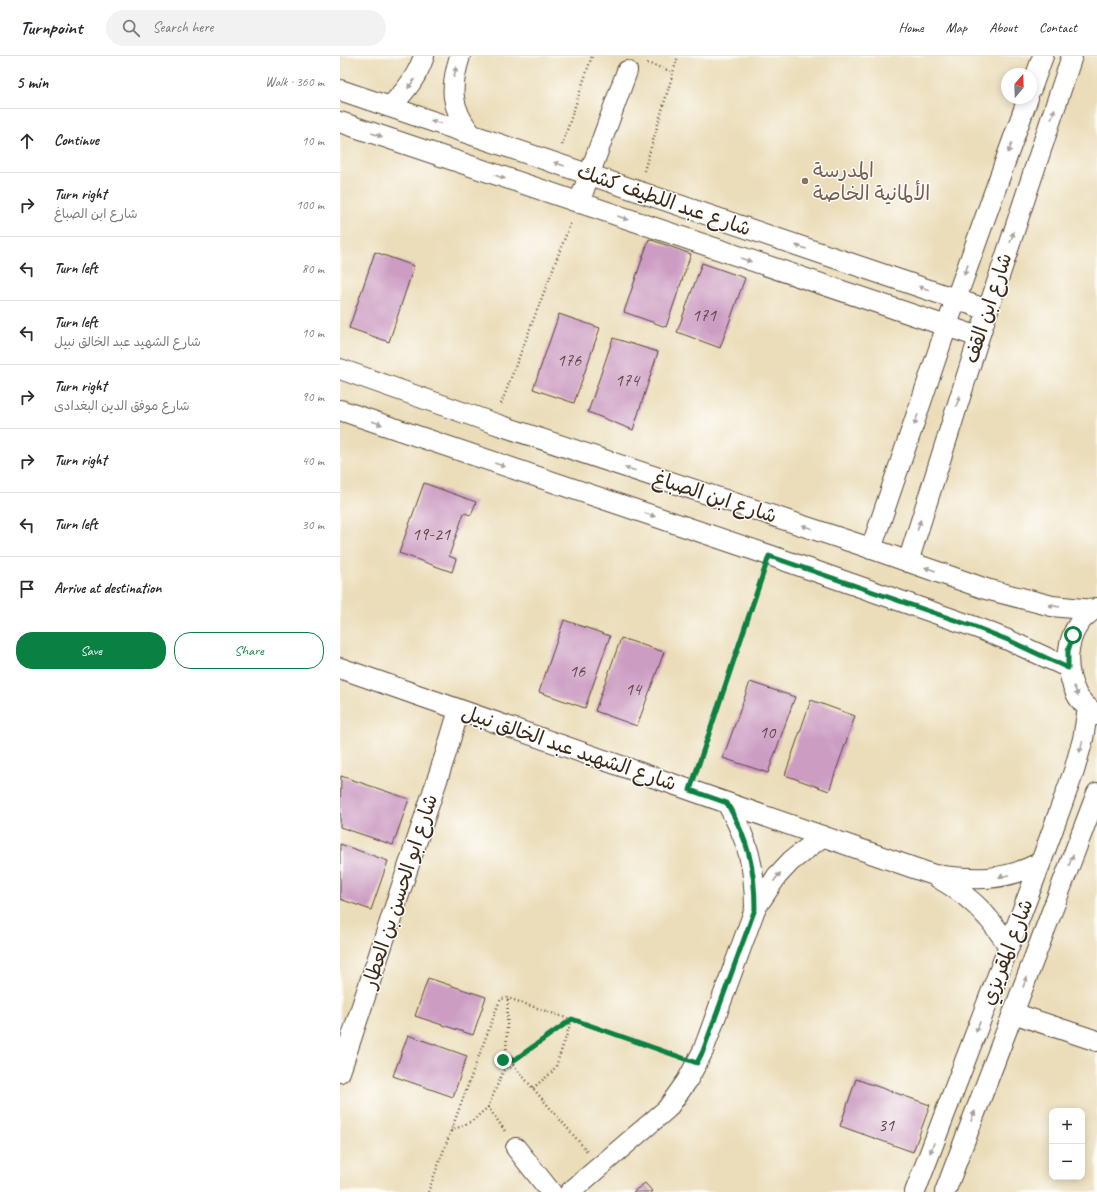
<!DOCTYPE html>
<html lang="en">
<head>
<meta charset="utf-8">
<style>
  body { margin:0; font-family:Caveat,"Playpen Sans Arabic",sans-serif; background:#f2f2f3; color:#2b2b33 }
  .controls { position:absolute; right:12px; bottom:12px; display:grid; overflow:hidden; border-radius:8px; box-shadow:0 2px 10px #0003 }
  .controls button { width:36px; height:36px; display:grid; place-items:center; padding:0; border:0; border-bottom:1px solid #e1e1e2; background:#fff; color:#2b2b33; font:20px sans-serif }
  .compass { position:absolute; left:661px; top:12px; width:36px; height:36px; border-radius:50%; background:#fff; box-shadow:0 2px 10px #0003; rotate:19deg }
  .stop { position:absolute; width:12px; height:12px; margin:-9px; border:3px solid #0b8043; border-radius:50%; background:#fff }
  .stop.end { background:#0b8043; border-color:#fff; box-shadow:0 1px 4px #0008 }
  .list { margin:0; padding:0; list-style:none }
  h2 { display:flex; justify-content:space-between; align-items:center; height:52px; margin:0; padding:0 16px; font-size:17px }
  h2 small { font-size:13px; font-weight:400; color:#7c7c81 }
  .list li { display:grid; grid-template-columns:26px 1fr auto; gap:12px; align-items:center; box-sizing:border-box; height:64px; padding:0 16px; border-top:1px solid #e1e1e2 }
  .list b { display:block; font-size:15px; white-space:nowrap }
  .list p { margin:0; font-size:13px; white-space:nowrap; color:#7c7c81 }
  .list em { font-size:13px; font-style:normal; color:#7c7c81 }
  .actions { display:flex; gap:8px; padding:12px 16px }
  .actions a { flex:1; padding:9px 0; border:1px solid #0b8043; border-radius:16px; text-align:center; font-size:14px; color:#0b8043 }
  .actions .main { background:#0b8043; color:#fff }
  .icon { flex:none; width:22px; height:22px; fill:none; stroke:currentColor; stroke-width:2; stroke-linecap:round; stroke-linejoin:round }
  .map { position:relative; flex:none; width:757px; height:1136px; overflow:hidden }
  header { display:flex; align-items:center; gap:24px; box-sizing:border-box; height:56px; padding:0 20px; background:#fff; border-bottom:1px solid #e1e1e2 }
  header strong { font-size:19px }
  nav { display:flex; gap:22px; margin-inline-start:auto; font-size:14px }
  .search { width:280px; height:36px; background:#f2f2f3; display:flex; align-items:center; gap:10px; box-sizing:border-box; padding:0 14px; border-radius:22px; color:#7c7c81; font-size:15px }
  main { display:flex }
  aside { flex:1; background:#fff }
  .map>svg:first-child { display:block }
  .building { fill:#cc9cc3 }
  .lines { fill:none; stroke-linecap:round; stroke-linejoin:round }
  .minor-casing { stroke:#554535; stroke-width:22 }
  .path { stroke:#554535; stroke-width:2.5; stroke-dasharray:1 3; stroke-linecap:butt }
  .minor { stroke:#fff; stroke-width:20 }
  .oneway { fill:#a79f9a }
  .route { stroke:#0b8043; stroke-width:5 }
  .education-dot { fill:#8d6e63; stroke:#fdfcf7; stroke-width:1.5 }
  .labels { text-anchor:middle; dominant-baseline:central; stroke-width:3; stroke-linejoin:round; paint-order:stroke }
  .number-label { font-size:18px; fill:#5f4647 }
  .education-label { font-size:20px; fill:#785e54; stroke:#fdfcf7; text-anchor:start }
  .street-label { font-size:20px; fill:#3b2a1e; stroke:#fdfcf7 }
</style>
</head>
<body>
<header>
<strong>Turnpoint</strong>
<div class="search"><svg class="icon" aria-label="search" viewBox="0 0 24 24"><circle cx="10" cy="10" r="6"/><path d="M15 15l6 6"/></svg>Search here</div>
<nav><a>Home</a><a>Map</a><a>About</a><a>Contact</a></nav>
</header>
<main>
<aside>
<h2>5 min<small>Walk · 360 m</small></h2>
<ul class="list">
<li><svg class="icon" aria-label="ahead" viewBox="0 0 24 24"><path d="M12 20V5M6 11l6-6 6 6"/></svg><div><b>Continue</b></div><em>10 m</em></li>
<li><svg class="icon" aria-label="right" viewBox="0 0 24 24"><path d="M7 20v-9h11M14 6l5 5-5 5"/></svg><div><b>Turn right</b><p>شارع ابن الصباغ</p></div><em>100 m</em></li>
<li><svg class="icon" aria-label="left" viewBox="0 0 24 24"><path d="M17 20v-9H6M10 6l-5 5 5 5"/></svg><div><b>Turn left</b></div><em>80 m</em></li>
<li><svg class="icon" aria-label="left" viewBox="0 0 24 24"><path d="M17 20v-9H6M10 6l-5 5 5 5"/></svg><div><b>Turn left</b><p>شارع الشهيد عبد الخالق نبيل</p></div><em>10 m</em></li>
<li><svg class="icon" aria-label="right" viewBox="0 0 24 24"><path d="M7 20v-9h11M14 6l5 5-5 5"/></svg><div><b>Turn right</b><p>شارع موفق الدين البغدادى</p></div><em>90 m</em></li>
<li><svg class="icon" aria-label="right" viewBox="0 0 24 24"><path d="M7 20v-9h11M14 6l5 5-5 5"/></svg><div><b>Turn right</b></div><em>40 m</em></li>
<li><svg class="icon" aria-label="left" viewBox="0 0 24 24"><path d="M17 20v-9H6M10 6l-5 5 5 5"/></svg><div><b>Turn left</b></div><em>30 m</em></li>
<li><svg class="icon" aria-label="arrive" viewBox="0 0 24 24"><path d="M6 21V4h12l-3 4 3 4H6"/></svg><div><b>Arrive at destination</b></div></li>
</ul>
<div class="actions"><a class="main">Save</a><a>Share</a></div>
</aside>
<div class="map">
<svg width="757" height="1136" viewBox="0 0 757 1136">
  <rect width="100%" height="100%" fill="#fdfcf7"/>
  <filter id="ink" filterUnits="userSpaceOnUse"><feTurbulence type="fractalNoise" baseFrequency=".025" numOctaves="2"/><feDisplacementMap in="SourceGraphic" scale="8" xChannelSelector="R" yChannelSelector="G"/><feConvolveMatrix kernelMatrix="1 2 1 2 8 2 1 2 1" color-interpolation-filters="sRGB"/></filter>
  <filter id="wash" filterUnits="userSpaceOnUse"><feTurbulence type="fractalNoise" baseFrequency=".012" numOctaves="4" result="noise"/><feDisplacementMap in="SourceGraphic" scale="16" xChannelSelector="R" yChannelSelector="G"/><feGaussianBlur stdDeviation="0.9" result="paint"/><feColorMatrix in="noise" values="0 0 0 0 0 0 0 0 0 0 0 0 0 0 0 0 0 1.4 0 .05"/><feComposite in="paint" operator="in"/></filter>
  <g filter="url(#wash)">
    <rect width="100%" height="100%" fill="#ebddb9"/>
    <g id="blocks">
      <path class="building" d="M309,183l42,15 -25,73 -42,-15z
        M35,196l39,14 -25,76 -40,-14z
        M362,207l43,15 -25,70 -43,-16z
        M219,258l41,14 -26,75 -41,-14z
        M273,282l45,14 -25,78 -45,-18z
        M84,427l52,19 -5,13 -7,-2 -15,43 7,3 -4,13 -53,-19z
        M224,564l46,16 -25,72 -46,-16z
        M281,582l43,14 -27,74 -42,-15z
        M410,626l45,15 -27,76 -45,-15z
        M471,644l44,16 -26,75 -44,-16z
        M1,720l68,23 -16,46 -53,-18z
        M0,788l48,17 -17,49 -31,-11z
        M88,922l58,19 -13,38 -58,-19z
        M68,979l59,21 -14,41 -60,-21z
        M516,1023l74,26 -17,47 -73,-26z
        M305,1127l8,9h-20z"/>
    </g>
  </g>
  <g filter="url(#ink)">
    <use href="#blocks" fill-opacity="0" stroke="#554535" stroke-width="1"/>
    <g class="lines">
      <g class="minor-casing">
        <path id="minor" d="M120,0c-10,32 -10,51 11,78
          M691,33l12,-33
          M0,34l648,220
          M49,51c17,-15 28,-30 35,-51
          M0,66l639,215
          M239,147l48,-132
          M0,313l153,54 368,122 125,44 66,17 41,4
          M0,354l429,145 206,72 33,13 59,27
          M531,493l85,-250 72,-201
          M568,506l71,-225 93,-281
          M757,552c-31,17 -35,55 -21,85 4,9 13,16 21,22
          M0,612l594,207c40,5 70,7 107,-13
          M387,747c21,37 28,64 28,106
          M597,821c19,11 37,24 51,41 8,9 14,19 21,28
          M673,957l84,28
          M0,1016l106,-319 13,-43
          M176,1092l35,44
          M230,1136l97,-83 20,-28 16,-30 52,-142 22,-33 14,-15 32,-25
          M575,1136l126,-330 33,-91 9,-32 5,-31
          M605,1136l152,-399"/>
      </g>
      <path class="path" d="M307,7l26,9
        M222,89l30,-89
        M304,115l34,-115
        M161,348l70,-182
        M356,714l67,-196
        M166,1001l2,-59
        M163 1007a5 5 0 1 1 10 0a5 5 0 1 1-10 0Z
        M173,1005l58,-41
        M173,1009l74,86
        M193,1032l18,-15 5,-7 16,-47
        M148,1051l17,24
        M111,1075l21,-10 16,-14 17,-40
        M88,1136l70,-187 3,-6 7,-1 169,58"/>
      <use href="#minor" class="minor"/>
    </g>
    <defs><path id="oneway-solid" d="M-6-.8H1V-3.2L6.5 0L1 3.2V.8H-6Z"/></defs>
    <g class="oneway">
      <use href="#oneway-solid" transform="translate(115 16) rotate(-76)"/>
      <use href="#oneway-solid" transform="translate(71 28) rotate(125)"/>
      <use href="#oneway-solid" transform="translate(713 58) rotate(-72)"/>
      <use href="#oneway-solid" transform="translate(96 66) rotate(-161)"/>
      <use href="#oneway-solid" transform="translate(37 79) rotate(19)"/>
      <use href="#oneway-solid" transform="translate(670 92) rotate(110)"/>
      <use href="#oneway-solid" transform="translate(219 108) rotate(-161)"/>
      <use href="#oneway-solid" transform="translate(160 121) rotate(19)"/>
      <use href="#oneway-solid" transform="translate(283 162) rotate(19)"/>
      <use href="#oneway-solid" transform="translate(672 181) rotate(-72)"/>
      <use href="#oneway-solid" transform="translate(461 191) rotate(-161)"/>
      <use href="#oneway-solid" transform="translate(406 204) rotate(19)"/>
      <use href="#oneway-solid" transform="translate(626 214) rotate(110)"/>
      <use href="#oneway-solid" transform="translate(584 232) rotate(-161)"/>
      <use href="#oneway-solid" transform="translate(618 345) rotate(-72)"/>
      <use href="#oneway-solid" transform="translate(576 364) rotate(109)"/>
      <use href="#oneway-solid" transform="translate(37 367) rotate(19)"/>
      <use href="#oneway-solid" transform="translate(160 409) rotate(19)"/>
      <use href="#oneway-solid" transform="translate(290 413) rotate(-162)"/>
      <use href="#oneway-solid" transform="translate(310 459) rotate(19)"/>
      <use href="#oneway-solid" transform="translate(579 469) rotate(-74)"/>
      <use href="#oneway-solid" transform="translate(467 471) rotate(-162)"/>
      <use href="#oneway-solid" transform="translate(590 513) rotate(-161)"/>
      <use href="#oneway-solid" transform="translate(714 550) rotate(-171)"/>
      <use href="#oneway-solid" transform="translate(736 635) rotate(66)"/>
      <use href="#oneway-solid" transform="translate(741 691) rotate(104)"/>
      <use href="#oneway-solid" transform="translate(731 804) rotate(-69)"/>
      <use href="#oneway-solid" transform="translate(664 820) rotate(168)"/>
      <use href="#oneway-solid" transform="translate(437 821) rotate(-51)"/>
      <use href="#oneway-solid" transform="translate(685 926) rotate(-69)"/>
      <use href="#oneway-solid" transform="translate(638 971) rotate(111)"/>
      <use href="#oneway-solid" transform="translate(633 1060) rotate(-69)"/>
      <use href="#oneway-solid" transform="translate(592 1092) rotate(111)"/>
    </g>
  </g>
  <g class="lines" filter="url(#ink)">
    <path class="route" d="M163,1004l3,-3 4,1 3,3 59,-42 125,44 6,-12 52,-142c0,-42 -7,-69 -28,-106l-37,-13 79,-234 206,71 33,13 60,28v-17l5,-16"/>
  </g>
  <circle class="education-dot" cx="465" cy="125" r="4"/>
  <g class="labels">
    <g class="number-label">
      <text x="364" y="259">171</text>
      <text x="229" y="304">176</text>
      <text x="287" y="324">174</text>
      <text x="91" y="478">19-21</text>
      <text x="237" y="615">16</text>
      <text x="293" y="633">14</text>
      <text x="427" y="676">10</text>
      <text x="546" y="1069">31</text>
    </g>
    <g class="education-label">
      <text x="473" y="114">المدرسة<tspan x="473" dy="23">الألمانية الخاصة</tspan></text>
    </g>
    <g class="street-label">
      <text transform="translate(324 144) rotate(19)">شارع عبد اللطيف كشك</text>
      <text transform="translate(648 252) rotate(-72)">شارع ابن القف</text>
      <text transform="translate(375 441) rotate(18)">شارع ابن الصباغ</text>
      <text transform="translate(229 692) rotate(19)">شارع الشهيد عبد الخالق نبيل</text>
      <text transform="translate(60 835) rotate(-72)">شارع ابو الحسن بن العطار</text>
      <text transform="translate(667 896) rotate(-69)">شارع المقريزي</text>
    </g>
  </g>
</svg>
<div class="controls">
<button>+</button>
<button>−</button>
</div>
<svg class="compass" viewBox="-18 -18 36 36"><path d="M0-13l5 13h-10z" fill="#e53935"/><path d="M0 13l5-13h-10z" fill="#7c7c81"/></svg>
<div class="stop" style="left:733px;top:579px"></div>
<div class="stop end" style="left:163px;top:1004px"></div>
</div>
</main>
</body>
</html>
